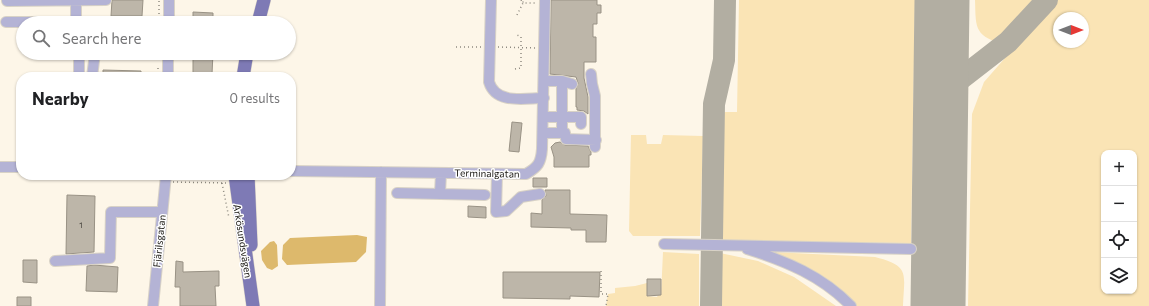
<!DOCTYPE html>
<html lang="en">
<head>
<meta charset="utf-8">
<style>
  body { margin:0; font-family:Commissioner,sans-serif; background:#f6f6f6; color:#202124 }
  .controls { position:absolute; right:12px; bottom:12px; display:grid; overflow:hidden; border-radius:8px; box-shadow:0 1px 3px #0004 }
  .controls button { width:36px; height:36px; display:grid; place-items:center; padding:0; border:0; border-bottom:1px solid #e0e0e0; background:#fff; color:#202124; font:20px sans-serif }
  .compass { position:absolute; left:1053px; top:12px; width:36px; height:36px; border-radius:50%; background:#fff; box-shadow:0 1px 3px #0004; rotate:90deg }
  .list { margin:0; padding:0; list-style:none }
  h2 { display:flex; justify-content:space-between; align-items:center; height:52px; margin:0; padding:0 16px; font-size:17px }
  h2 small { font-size:13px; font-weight:400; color:#757577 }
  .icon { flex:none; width:22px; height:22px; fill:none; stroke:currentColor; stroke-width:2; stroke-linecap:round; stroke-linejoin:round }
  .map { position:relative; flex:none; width:1149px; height:306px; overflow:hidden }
  .search { position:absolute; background:#fff; box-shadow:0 1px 3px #0004; left:16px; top:16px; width:280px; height:44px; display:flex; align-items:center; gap:10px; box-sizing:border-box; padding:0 14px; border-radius:22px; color:#757577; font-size:15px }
  .panel { position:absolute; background:#fff; box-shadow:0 1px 3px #0004; left:16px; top:72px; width:280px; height:108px; border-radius:16px }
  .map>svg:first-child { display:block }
  .green { fill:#fae4b5; fill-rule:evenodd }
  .forest { fill:#ddb96c }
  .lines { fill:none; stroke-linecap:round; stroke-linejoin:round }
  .taxiway { stroke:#b2aea2; stroke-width:22 }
  .runway { stroke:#b2aea2; stroke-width:55 }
  .building { fill:#bdb6a9; stroke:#999285 }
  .minor-casing { stroke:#d8d2c6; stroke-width:12 }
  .major-casing { stroke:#d8d2c6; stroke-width:14 }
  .path { stroke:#8e8a80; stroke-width:1.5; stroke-dasharray:1 3; stroke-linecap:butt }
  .minor { stroke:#b4b3d5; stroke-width:10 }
  .major { stroke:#7e7ab5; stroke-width:13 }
  .labels { text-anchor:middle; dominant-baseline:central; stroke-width:3; stroke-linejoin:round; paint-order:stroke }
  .number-label { font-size:8px; fill:#413e37 }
  .street-label { font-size:10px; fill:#181611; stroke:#fff }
</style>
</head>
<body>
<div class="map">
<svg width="1149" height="306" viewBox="0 0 1149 306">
  <rect width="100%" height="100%" fill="#fdf6e8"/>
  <path class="green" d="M739,0h176l-4,243 -191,-2 3,-127 2,-2h12z
    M975,0h65l-39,43c-28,-7 -25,-19 -26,-43z
    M1056,0h93v306h-181l4,-192 12,-32zM1059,18h24v24h-24zM1104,153h30v138h-30z
    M631,135h15l1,9h14l2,-9 40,1 -3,100h-67l-4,-5z
    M663,252l36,2v52h-93l2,-12 7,-1v-5l20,-2 12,-3v13l10,1 1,-2h3z
    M772,252l103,5c36,9 29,17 28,49h-48c-25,-24 -50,-43 -83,-54z
    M720,253l38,8 36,16 42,29h-117z"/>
  <path class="forest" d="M357,235l10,2 -1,15 -10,10 -69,3 -5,-6 1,-14 7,-7z
    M274,241l3,4 1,21 -6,4 -5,-2 -5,-8 -1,-9 9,-9z"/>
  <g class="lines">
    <path class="taxiway" d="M942,2l2,-2
      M941,94l67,-52 39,-42
      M711,306l3,-202 10,-44 1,-60"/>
    <path class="runway" d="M938,306l4,-306"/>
  </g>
  <path class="building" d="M112,0h31l-1,16h-31z
    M551,0h46v5h4v8h-4v11h-4v13h3v25h-12v16l4,19v17l-4,-3 -7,-1v-3h-1v-18l2,-6 -2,-6 -26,-3z
    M193,12l20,1v10h-20z
    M193,53h20l-1,21h-19z
    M103,70l38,1v6h-38z
    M512,122l10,1 -3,29 -10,-1z
    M560,142l5,3 23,1 3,6v3h-2v12h-35v-10l-3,-10 4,-4z
    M533,178h14v9h-14z
    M545,190h25v24l37,1 -1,27h-20v-12h-15v-2l-40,-1v-14l11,1v-14l4,-4z
    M67,195l28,1 -1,56 -28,2z
    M468,206l18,1v11l-18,-1z
    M23,260h14v23l-14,-1z
    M176,261l7,1v10l36,-1v15h-4l1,20h-36v-19h-5z
    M94,265l24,2 -1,25 -31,-1 1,-25z
    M503,272h97l-1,25 -29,-1v3l-67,-1z
    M647,279h14v16l-14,1z
    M17,297h14v9h-14z"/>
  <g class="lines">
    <g class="minor-casing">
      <path id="minor" d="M491,0l-2,82c7,23 36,16 55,16
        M7,1l99,-1
        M6,22h163
        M76,22v-22
        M169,23v-23
        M591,74l1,10 3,12v51
        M79,77v-24
        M92,77l3,-24
        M168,77v-24
        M544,81h18l10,3
        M544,117h37v7
        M543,133h19v-52
        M562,133h3l1,6 30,1
        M0,167h21
        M291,171l235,3c12,-7 15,-11 16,-25l3,-149
        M497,174l-1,38 10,-1 15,-14 19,-3
        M397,193l88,2
        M440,194l1,-21
        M664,244l247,5
        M747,249c39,12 75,27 104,57
        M55,261l55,-3 1,-46h51
        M153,306l13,-131
        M380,306l1,-134"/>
    </g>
    <g class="major-casing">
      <path id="major" d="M258,23l6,-23
        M243,77l4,-24
        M235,175l18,131
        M248,175l3,70"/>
    </g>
    <path class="path" d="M521,0l2,3v-3
      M159,14v-14
      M517,15l6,-12h14
      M456,47h26
      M498,47l38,1
      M515,69l6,-1v-31l-4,-2
      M158,77v-10
      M152,175l4,6
      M24,176l128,1
      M173,182l53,1
      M222,183l7,35
      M601,271v23h7l-2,12"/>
    <use href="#minor" class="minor"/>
    <use href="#major" class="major"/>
  </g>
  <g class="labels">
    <g class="number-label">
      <text x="81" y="225">1</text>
    </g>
    <g class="street-label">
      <text transform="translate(487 173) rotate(1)">Terminalgatan</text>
      <text transform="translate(159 241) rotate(-84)">Fjärilsgatan</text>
      <text transform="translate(243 241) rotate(81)">Arkösundsvägen</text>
    </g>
  </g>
</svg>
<div class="controls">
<button>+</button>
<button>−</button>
<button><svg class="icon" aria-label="locate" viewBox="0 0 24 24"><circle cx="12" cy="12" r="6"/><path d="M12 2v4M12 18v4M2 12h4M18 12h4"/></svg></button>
<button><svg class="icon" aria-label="layers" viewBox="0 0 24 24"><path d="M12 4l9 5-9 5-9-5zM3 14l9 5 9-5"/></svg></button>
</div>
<svg class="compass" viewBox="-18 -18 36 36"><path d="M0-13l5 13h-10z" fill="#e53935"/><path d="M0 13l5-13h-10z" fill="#757577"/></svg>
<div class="search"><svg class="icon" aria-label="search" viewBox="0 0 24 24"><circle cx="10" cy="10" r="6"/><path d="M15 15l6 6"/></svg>Search here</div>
<section class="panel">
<h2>Nearby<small>0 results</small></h2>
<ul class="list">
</ul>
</section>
</div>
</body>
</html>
